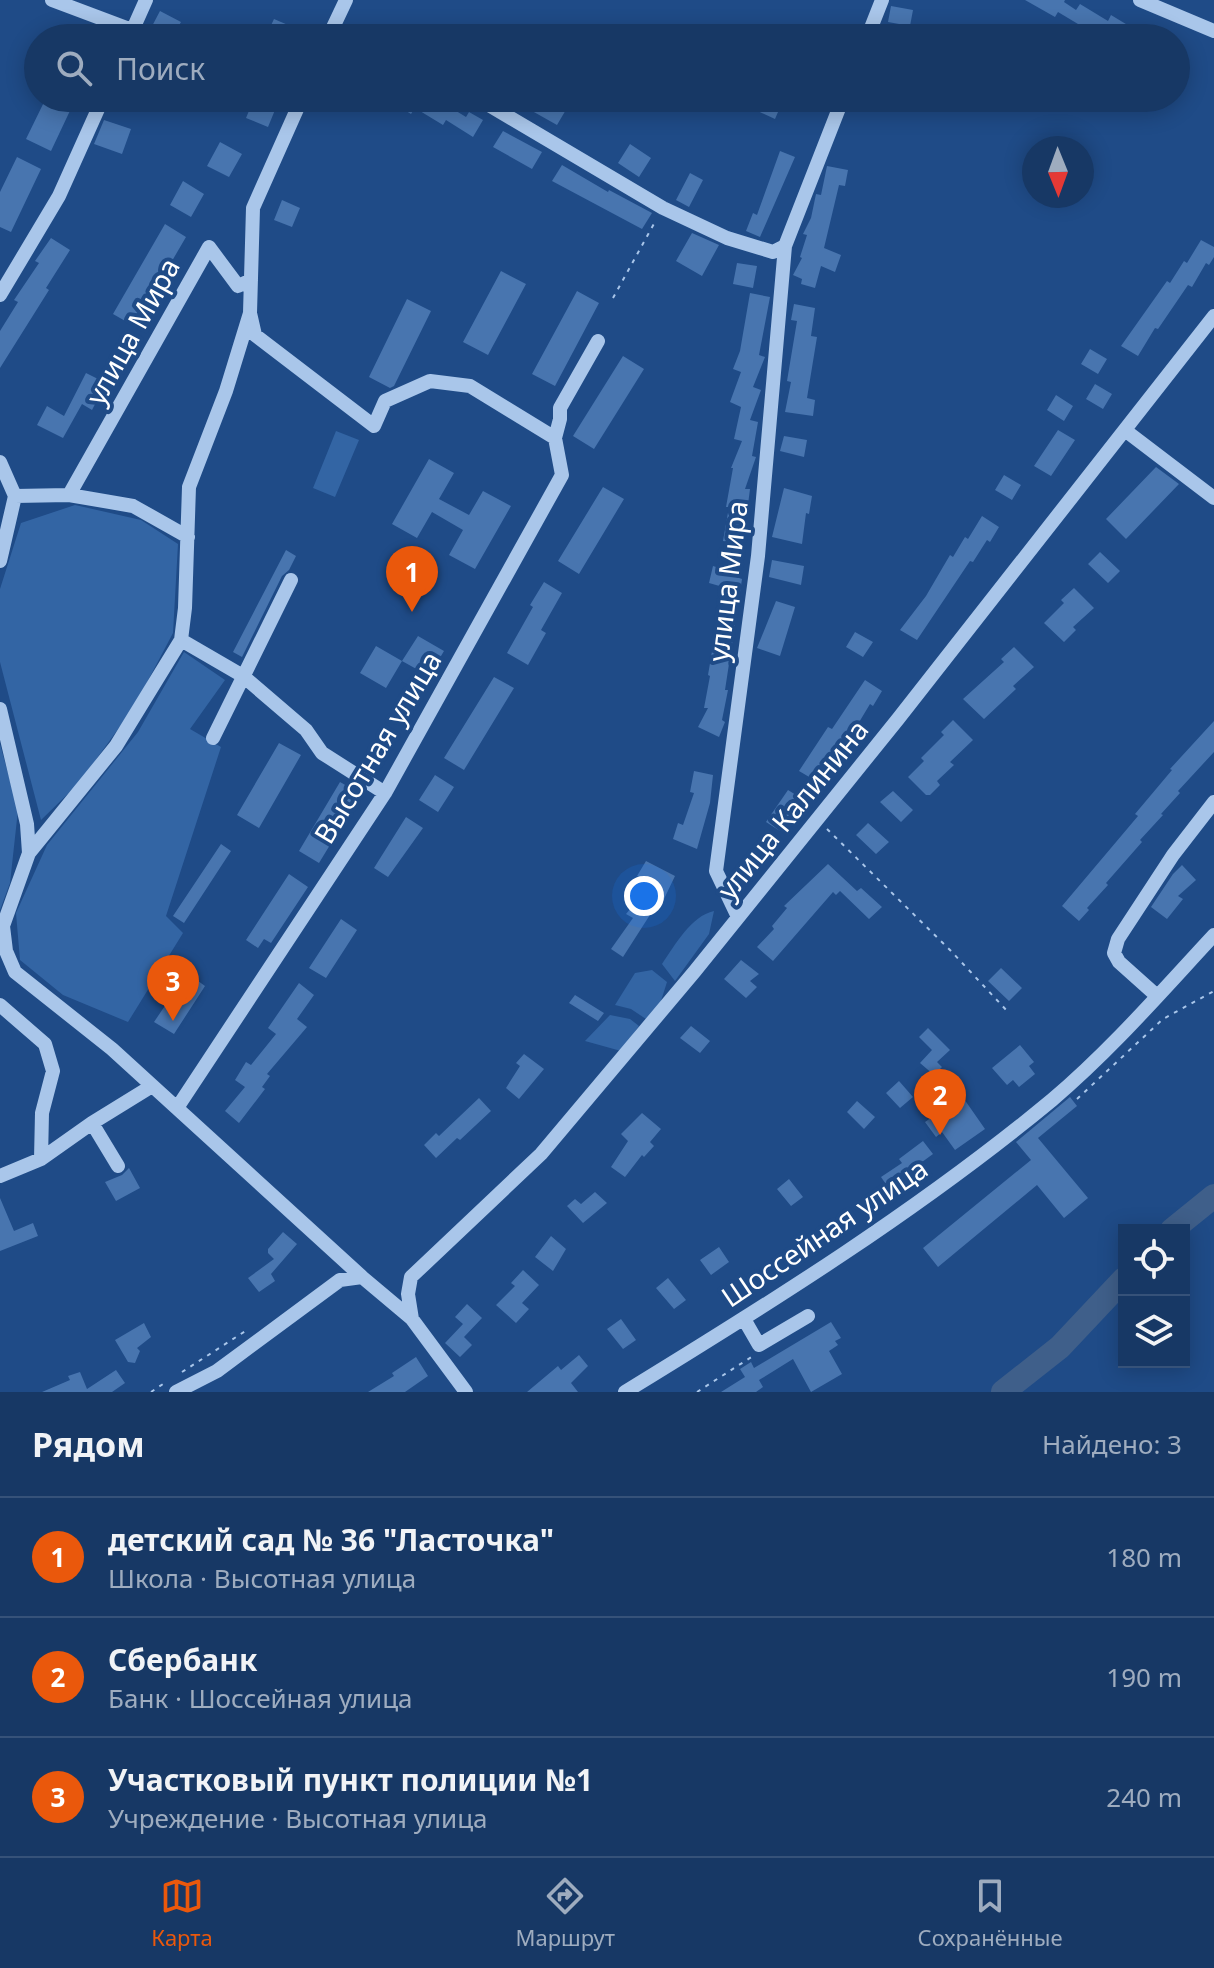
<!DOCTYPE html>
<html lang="ru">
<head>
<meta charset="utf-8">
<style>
  body { margin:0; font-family:"Noto Sans",sans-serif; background:#203f6b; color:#f1f3f6 }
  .controls { position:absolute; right:24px; bottom:24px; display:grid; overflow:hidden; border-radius:0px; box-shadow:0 4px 20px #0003 }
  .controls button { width:72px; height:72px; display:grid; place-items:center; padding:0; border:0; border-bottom:2px solid #365279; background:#173865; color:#f1f3f6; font:40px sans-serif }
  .compass { position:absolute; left:1022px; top:136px; width:72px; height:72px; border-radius:50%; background:#173865; box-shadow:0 4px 20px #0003; rotate:179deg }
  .you { position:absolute; left:644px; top:896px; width:28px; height:28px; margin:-20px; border:6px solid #fff; border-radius:50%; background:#1a73e8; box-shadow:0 0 0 12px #1a73e833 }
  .badge { display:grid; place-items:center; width:52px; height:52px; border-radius:50%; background:#ea580c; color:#fff; font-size:26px; font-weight:700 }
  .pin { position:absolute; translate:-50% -66px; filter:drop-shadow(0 2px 4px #0008) }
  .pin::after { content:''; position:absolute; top:42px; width:28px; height:24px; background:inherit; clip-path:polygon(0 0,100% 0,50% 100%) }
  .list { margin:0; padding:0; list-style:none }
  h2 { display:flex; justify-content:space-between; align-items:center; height:104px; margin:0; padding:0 32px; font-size:34px }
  h2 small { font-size:26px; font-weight:400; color:#9eacbf }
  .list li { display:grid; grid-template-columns:52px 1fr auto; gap:24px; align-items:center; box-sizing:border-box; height:120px; padding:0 32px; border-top:2px solid #365279 }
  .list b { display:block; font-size:30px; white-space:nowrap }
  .list p { margin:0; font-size:26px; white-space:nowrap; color:#9eacbf }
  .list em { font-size:26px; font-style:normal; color:#9eacbf }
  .icon { flex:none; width:44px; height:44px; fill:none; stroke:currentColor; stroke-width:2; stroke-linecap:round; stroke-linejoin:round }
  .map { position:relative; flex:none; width:1214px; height:1392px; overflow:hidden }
  .search { position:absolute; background:#173865; box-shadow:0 4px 20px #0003; left:24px; right:24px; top:24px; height:88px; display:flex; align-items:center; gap:20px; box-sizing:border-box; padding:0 28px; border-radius:44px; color:#9eacbf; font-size:30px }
  .sheet { height:464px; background:#173865 }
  nav { display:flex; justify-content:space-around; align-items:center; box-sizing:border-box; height:112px; border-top:2px solid #365279; background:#173865; font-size:22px; color:#9eacbf }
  nav a { display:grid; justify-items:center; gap:4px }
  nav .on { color:#ea580c }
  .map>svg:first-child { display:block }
  .green { fill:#3365a4 }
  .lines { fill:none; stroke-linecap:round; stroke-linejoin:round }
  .river { stroke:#3f5f8a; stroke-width:24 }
  .building { fill:#4875af }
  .path { stroke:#a9c6ea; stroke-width:2; stroke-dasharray:4 6; stroke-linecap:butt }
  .minor { stroke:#a9c6ea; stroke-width:14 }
  .labels { text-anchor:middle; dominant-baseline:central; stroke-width:8; stroke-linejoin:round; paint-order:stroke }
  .street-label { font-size:28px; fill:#fff; stroke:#1f4b87 }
</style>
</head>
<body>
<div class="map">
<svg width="1214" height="1392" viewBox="0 0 1214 1392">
  <rect width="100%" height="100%" fill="#1f4b87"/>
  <path class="green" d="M336,431l23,9 -24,57 -22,-9z
    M75,505l66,15 37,24 -5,89 -39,74 -55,76 -38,37 -41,-158v-73l21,-66z
    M184,652l41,28 -35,49 31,18 -55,169 17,17 -55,89 -65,-27 -43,-35 -4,-47 31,-68 91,-113z
    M0,744l18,66 -8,73 -10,27z
    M714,911l-5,23 -34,47 -13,-17c13,-19 29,-48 52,-53z
    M652,970l15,12 -7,22 -14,15 -15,-10 -16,-4 20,-32z
    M610,1015l20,4 9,7 -18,25 -36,-10z"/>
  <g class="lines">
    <path class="river" d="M1172,1230l42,-34
      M1003,1392l57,-45 64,-68"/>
  </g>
  <path class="building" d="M1025,0h40l-1,2 12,8 4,-6 28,17 3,-6 38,23h-35l-23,-14 -3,6 -30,-18 -3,5z
    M891,6l22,4 -3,16 -22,-4z
    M160,11l21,11 -9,16h-6l-16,-8z
    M274,19l21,9 -4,10h-26z
    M46,98h30l-25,53 -25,-12z
    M397,98h38l31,19 3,-5 14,8 -10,17 -27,-17 -3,5 -28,-17 -4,6 -13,-8 3,-6z
    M509,98h42l16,10 -10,17z
    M753,98h31l-9,21 -26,-12z
    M253,101l22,9 -7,17 -22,-9z
    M104,120l27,9 -9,25 -28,-10z
    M503,131l39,21 -10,17 -39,-22z
    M220,142l22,12 -13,23 -22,-11z
    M630,144l21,14 -12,19 -21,-14z
    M780,151l15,6 -35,80 -14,-6 7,-18 4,2z
    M17,157l24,12 -30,63 -11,-5v-35z
    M562,165l46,27 1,-2 43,23 -10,16 -90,-48z
    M827,166l21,4 -3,16 -6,-1 -15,63 17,7 -6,17 -14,-6 -6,22 -14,-4 1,-5 -9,-4 9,-17 -2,-1 7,-22 -4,-1 8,-16 5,-24 5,1z
    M690,173l13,7 -14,27 -13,-7z
    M183,181l21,13 -13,23 -21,-12z
    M282,200l18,8 -8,19 -18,-7z
    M165,224l21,13 -52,89 -21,-12z
    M692,233l27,12 -17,31 -26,-15z
    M51,238l19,12 -24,38 3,2 -49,78v-37l18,-29 -4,-2 25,-37 -4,-2z
    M1201,240l13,7v10l-5,8 -3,-2 -14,24 -4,-2 -30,44 -3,-1 -17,28 -17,-10 46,-65 3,2 14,-22 3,2z
    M737,263l20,3 -4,22 -20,-4z
    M501,271l25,13 -38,71 -25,-13z
    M577,291l22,12 -44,83 -23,-12z
    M750,293l20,4 -11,58 6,2 -12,30 8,3 -11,30 8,2 -6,34 4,1 -11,32h5l-7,55 -20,-3 6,-34h-3l7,-39h-2l11,-27 -8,-2 7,-32 -11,-5 11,-30 -8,-3 7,-18z
    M407,299l24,12 -37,75 -4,2 -21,-11z
    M794,304l21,4 -4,28 6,1 -10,61 8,2 -2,16 -28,-4 6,-30 -4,-1 10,-60 -6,-1z
    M1090,349l17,10 -9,15 -17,-10z
    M623,356l21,13 -50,80 -21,-13z
    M86,373l20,10 -14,27 -10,-6 -19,34 -26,-13 10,-19 17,10z
    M1095,384l17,10 -9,15 -17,-10z
    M1056,395l17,11 -9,15 -17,-11z
    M1058,430l17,10 -24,36 -17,-10z
    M784,436l23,4 -3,17 -24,-6z
    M429,459l25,14 -15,26 30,16 14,-24 28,15 -36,63 -26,-14 14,-25 -31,-18 -15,26 -25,-14z
    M1156,467l23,17 -53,55 -20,-20z
    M1004,475l17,10 -9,15 -17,-10z
    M603,487l21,12 -45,75 -21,-13z
    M784,488l28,8 -3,18 -3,-1 -4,31 -30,-7z
    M982,516l17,11 -9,15 -3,-2 -14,22 -3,-1 -53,79 -17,-10 26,-34 24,-41 3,2 12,-20 3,2z
    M286,550l10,6 -7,14 -7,6 -40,81 -9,-5z
    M1100,552l20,19 -12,12 -20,-19z
    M772,560l32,6 -3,19 -32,-8z
    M713,566l19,6 1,4 9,3 -17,111h3l-6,30 3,2 -6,15 -21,-10 10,-19h-4l6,-32 -2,-1 15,-88 -14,-4z
    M544,582l18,11 -21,37 5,3 -18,32 -21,-12 26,-46 -3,-2z
    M1074,588l20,20 -21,19 3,3 -12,12 -20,-19 20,-20 -3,-3z
    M776,601l19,6 -15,49 -23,-8z
    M855,632l18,10 -10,15 -17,-10z
    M418,636l26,15 -15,25 -27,-15z
    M376,646l26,15 -16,27 -26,-15z
    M1014,647l20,20 -21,19 3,3 -32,30 -21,-20 41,-37 -3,-3z
    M494,677l20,11 -50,82 -20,-12z
    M865,680l17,11 -9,15 -3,-2 -15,25 -4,-2 -35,54 -17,-10 29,-44 4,2z
    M953,720l20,20 -23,22 4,3 -17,16 3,4 -10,10h-4l-18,-18 16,-16 -3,-3 23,-23 -3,-3z
    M1214,721v31l-36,39 2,2 -19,21 2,1 -23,25 2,2 -36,41 2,2 -21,23 2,2 -10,11 -17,-15 76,-90 -3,-2 37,-44 -2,-1z
    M279,743l22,12 -42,73 -22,-13z
    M694,771l19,4 -3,28 -13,46 -24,-10 5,-16 5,2 11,-32 -4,-1z
    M435,775l19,12 -16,25 -19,-12z
    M340,782l21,12 -42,69 -20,-12z
    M788,790l16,10 -24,31 -14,-9z
    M893,791l20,19 -12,12 -21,-20z
    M406,817l17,11 -35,49 -14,-9z
    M868,823l21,19 -13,12 -20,-19z
    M221,844l10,7 -47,72 -11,-7z
    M646,861l29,15 -11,23 -6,10 -3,-2 -32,50 -12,-8 22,-31 -7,-4 25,-30 -14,-8z
    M828,864l29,27 4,-3 21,19 -13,12 -29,-28 -4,4 -3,-3 -60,69 -16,-14 17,-18 -2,-3 15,-18 -3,-2z
    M1182,865l14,15 -18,16 5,3 -16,20 -16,-12 22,-33z
    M289,874l19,13 -37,56 -7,-4 -6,9 -12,-8z
    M341,919l16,11 -31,48 -17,-10z
    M741,960l18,14 -9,7 7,6 -11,11 -22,-19z
    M1001,968l21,20 -13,13 -21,-20z
    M187,973l18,13 -31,48 -20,-12z
    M299,983l15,12 -17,24 10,8 -40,47 3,2 -8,11 3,2 -26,34 -14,-12 20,-24 -10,-7 11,-18 5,3 25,-31 -8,-6z
    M575,995l29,18 -6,8 -29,-18z
    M691,1026l19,15 -10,12 -20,-15z
    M928,1028l22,22 -13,12 5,5 -8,8 -14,-12 12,-13 -13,-13z
    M1020,1045l14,17 -5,4 6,8 -16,13 -6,-7 -6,5 -15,-17z
    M524,1054l20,15 -25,30 -13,-11 14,-22 -4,-3z
    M899,1081l14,16 -13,11 -14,-15z
    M962,1096l23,33 -30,21 -13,-18 -6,5 -11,-15z
    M1070,1097l7,9 -39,32 50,60 -24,20 -27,-33 -99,82 -15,-19 108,-88 -15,-18z
    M479,1098l12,13 -31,29 -3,-2 -21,20 -12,-13 12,-12 3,3z
    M857,1101l18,16 -11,12 -17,-17z
    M642,1113l19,16 -11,13 4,4 -10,11 -2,-2 -17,22 -14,-10 17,-26 -7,-7z
    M923,1141l10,13 -37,27 5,6 -9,6 -11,-16 21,-14 -3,-4z
    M129,1168l11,20 -24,13 -11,-19 17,-7z
    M789,1179l14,18 -12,9 -14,-17z
    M595,1192l12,11 -24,20 -16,-17 8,-7 6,5z
    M0,1198l14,33 19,-8 5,13 -38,15z
    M283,1232l14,12 -26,30 4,7 -16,11 -11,-14 26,-19 -6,-6v-4z
    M551,1236l15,13 -13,22 -18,-14z
    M719,1247l10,15 -18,13 -11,-15z
    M523,1270l16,15 -17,18 7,6 -13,14 -20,-18 19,-19 -4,-3z
    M668,1278l18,22 -12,9 -18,-21z
    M467,1304l15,14 -18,19 8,8 -12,12 -15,-14 18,-19 -8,-7z
    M621,1319l15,21 -13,9 -16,-20z
    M831,1322l10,16 -6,3 3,4 -9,6 13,23 -31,18 -18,-33 -34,21 4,7 -7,5h-35l24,-15 -5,-8 11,-7 3,6z
    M144,1323l7,14 -14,11 3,3 -5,12 -7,-1 -13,-22z
    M579,1355l9,11 -17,17 7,9h-51l31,-26 3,4z
    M416,1357l12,19 -23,16h-37l26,-16 -2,-3z
    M116,1370l9,13 -13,9h-70l28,-12 -2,-4 12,-4 7,17z"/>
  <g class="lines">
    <path class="path" d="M613,298l43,-78
      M827,829l124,122 58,62
      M1077,1099l86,-80 51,-28
      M182,1372l65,-42
      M151,1392l12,-8
      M697,1392l56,-36"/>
    <path class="minor" d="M52,0l80,30
      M1140,0l74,31
      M129,38l17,-38
      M328,38l18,-38
      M867,38l15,-38
      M477,98l186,110 64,30 46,14 12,-6
      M0,295l59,-99 44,-98
      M1126,431l88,67
      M555,438l5,-19v-11l38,-67
      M0,462l15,34 -15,65
      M69,495l140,-248 29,39 13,-6
      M15,496l54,-1 64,11 55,31
      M181,640l62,36 63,54 16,23 63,40
      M0,709l27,115 2,29 -26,73 3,25 9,21 97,77 250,228 50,42 54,73
      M213,738l78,-158
      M29,853l87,-107 65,-106 4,-32 4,-121 37,-96 24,-78 3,-105 49,-110
      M738,917l-22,-46 42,-315 27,-310 58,-148
      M1157,996l-38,-34 -5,-9 4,-14 55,-84 41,-53
      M0,1005l45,39 8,27 -11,42 -1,46
      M177,1108l208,-315 177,-318 -7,-37 -85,-52 -40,-5 -45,20 -11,25 -119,-91 -5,-22
      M92,1123l26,43
      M0,1176l41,-17 51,-36 60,-37
      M412,1319l-4,-25 3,-17 130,-123 154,-183 203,-252 316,-403
      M744,1319l15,26 49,-29
      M176,1392l41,-21 123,-91 22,-3
      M625,1392c147,-90 294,-182 427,-292 59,-50 110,-109 162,-165"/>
  </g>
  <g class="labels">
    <g class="street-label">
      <text transform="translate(132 331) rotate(-61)">улица Мира</text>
      <text transform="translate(727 581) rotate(-83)">улица Мира</text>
      <text transform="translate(377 747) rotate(-59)">Высотная улица</text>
      <text transform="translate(792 809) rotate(-51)">улица Калинина</text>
      <text transform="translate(824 1232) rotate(-34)">Шоссейная улица</text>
    </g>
  </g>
</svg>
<div class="controls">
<button><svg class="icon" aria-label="locate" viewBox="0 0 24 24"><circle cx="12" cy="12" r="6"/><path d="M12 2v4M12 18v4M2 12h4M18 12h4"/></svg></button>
<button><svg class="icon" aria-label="layers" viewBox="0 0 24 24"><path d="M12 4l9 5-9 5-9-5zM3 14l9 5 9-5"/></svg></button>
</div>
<svg class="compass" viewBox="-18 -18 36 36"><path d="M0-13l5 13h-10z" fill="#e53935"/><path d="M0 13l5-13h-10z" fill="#9eacbf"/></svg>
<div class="you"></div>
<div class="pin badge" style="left:412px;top:612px">1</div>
<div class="pin badge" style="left:940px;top:1135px">2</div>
<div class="pin badge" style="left:173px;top:1021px">3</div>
<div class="search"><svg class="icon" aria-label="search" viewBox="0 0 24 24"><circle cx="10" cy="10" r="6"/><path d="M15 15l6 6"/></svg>Поиск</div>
</div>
<section class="sheet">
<h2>Рядом<small>Найдено: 3</small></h2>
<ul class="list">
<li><span class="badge">1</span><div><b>детский сад № 36 &quot;Ласточка&quot;</b><p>Школа · Высотная улица</p></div><em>180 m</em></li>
<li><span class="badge">2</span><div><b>Сбербанк</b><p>Банк · Шоссейная улица</p></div><em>190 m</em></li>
<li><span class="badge">3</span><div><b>Участковый пункт полиции №1</b><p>Учреждение · Высотная улица</p></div><em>240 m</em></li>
</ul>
</section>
<nav>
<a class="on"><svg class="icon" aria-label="map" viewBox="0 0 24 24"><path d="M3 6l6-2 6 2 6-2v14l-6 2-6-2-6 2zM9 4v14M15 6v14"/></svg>Карта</a>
<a><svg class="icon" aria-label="directions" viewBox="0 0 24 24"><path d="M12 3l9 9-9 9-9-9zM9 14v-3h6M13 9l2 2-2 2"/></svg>Маршрут</a>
<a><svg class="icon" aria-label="saved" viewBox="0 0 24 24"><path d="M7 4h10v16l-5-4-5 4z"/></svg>Сохранённые</a>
</nav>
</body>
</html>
